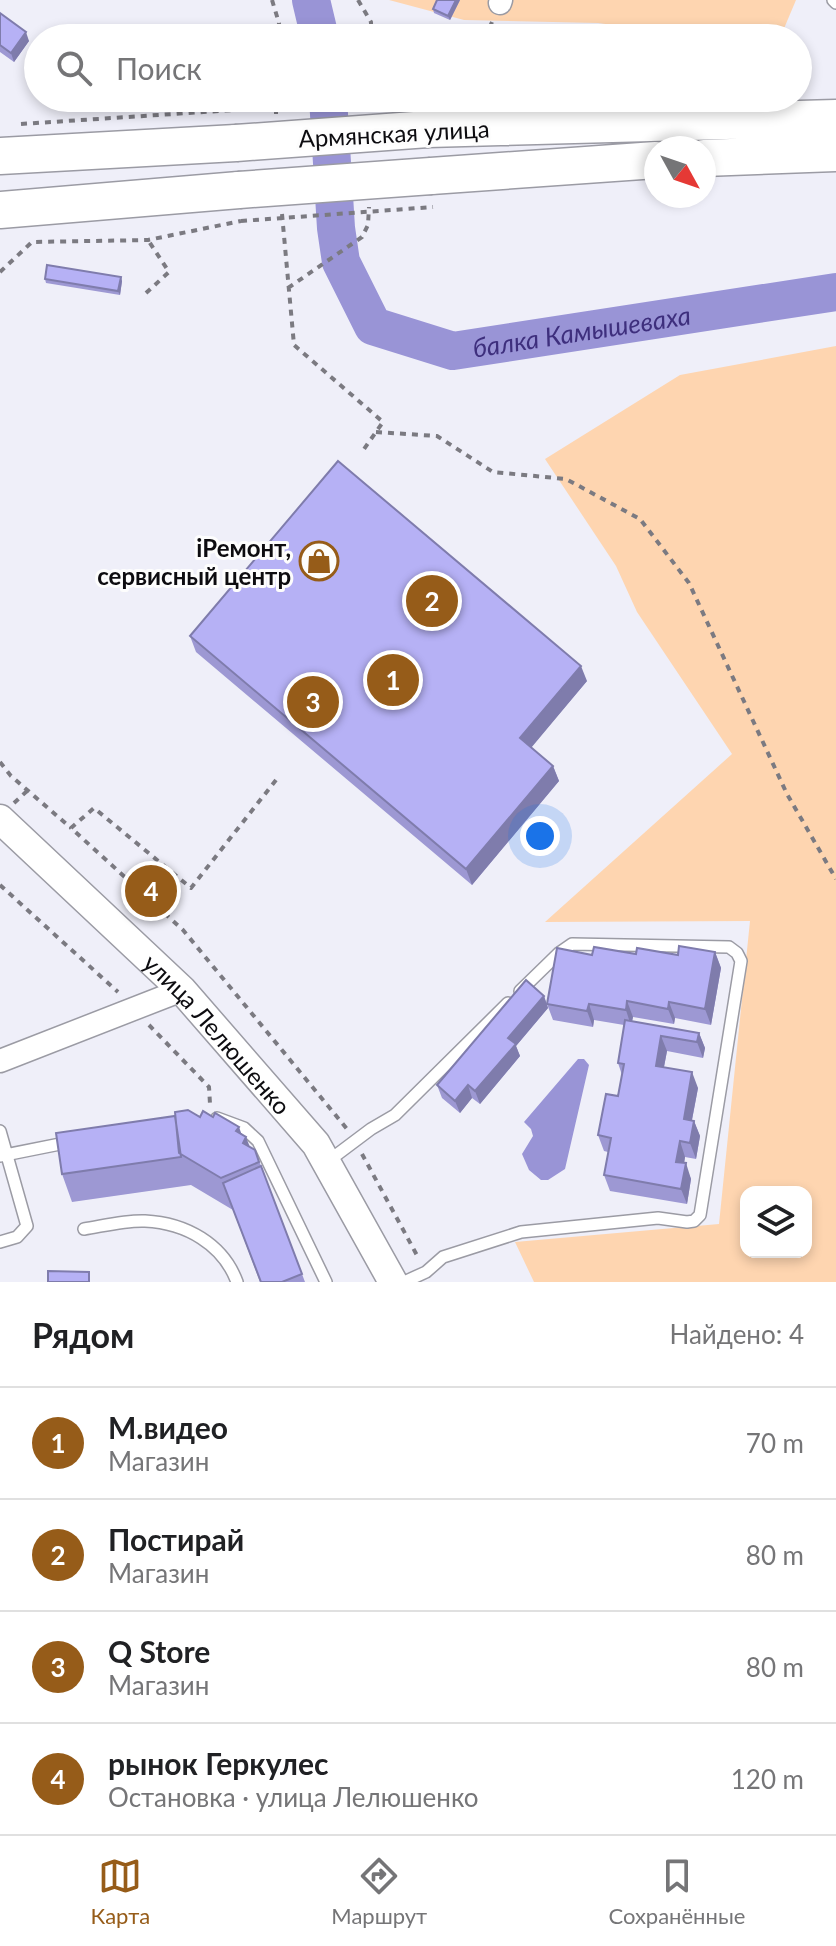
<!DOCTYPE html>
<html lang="ru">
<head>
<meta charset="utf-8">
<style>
  body { margin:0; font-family:Lato,sans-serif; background:#f2f2f2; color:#202124 }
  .controls { position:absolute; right:24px; bottom:24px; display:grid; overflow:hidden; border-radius:16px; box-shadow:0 4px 12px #0003 }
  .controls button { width:72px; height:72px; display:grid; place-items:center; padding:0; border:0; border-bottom:2px solid #e0e0e0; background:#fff; color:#202124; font:40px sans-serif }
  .compass { position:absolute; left:644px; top:136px; width:72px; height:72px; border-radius:50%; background:#fff; box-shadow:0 4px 12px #0003; rotate:130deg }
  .you { position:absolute; left:540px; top:836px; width:28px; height:28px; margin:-20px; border:6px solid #fff; border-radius:50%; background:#1a73e8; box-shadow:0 0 0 12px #1a73e833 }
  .badge { display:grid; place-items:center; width:52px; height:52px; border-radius:50%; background:#965c19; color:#fff; font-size:26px; font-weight:700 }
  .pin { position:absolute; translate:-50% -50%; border:4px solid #fff; box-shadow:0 2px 8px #0006 }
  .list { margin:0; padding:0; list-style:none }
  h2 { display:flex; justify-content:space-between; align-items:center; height:104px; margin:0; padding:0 32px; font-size:34px }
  h2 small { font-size:26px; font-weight:400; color:#757577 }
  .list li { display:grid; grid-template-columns:52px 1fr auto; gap:24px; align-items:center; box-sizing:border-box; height:112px; padding:0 32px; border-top:2px solid #e0e0e0 }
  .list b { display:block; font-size:30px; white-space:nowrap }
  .list p { margin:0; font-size:26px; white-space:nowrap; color:#757577 }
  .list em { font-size:26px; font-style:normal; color:#757577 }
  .icon { flex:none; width:44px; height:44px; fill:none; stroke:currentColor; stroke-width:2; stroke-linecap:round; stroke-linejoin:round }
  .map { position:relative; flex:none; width:836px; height:1282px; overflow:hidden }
  .search { position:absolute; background:#fff; box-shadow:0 4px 12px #0003; left:24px; right:24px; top:24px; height:88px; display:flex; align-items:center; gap:20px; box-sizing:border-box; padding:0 28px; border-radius:44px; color:#757577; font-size:30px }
  .sheet { height:552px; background:#fff }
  nav { display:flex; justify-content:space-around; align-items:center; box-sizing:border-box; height:112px; border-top:2px solid #e0e0e0; background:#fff; font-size:22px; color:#757577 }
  nav a { display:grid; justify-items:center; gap:4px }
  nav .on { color:#965c19 }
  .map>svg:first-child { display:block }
  .green { fill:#fed5b0; fill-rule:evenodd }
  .water { fill:#9994d6 }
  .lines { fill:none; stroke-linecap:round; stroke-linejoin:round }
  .river { stroke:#9994d6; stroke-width:38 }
  .service-casing { stroke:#9b9ba4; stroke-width:14 }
  .minor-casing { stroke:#9b9ba4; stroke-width:25 }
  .tertiary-casing { stroke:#9b9ba4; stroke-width:31 }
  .primary-casing { stroke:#9b9ba4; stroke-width:39 }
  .path { stroke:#7b7a81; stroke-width:4; stroke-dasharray:6 6; stroke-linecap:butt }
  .service { stroke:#fff; stroke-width:11 }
  .minor { stroke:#fff; stroke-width:22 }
  .tertiary { stroke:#fff; stroke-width:28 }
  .primary { stroke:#fff; stroke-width:36 }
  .primary-bridge-casing { stroke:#9b9ba4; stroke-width:39; stroke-linecap:butt }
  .path-bridge { stroke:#7b7a81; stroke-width:4; stroke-dasharray:6 6; stroke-linecap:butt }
  .primary-bridge { stroke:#fff; stroke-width:36 }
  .wall { fill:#9d98d3 }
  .shaded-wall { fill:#7f7cac }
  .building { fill:#b6b1f5; stroke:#7f7cac; stroke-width:2 }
  .labels { text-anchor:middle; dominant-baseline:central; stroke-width:6; stroke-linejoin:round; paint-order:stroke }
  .street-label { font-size:24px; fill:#0d0c10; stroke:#fdfdfd }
  .poi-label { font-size:24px; font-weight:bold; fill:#0d0c10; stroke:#fdfdfd; text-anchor:end }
  .water-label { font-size:26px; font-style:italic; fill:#3e2f7d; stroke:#fdfdfd }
</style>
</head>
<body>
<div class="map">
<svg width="836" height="1282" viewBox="0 0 836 1282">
  <rect width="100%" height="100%" fill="#efeff9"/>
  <path class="green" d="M389,0h407l-16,38h-74l-108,-15 -134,-3z
    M836,346v936h-302l-19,-40 204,-18 31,-303 -205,1 187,-168 -95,-142 -21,-46 -71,-107 135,-84zM746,1192h60v60h-60z"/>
  <path class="water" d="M578,1059h6l5,6 -24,104 -17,11h-7l-12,-10 -7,-16 11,-18 -2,-7 -7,-7z"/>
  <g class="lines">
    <g class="river">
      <path d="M311,0l9,38"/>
      <path id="s1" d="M328,98l8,130 5,34 32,64 80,25 383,-59"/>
    </g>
    <g class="service-casing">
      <path id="service" d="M833,0l3,3
        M217,1118l27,10 14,13 68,141
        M0,1131l27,95 -10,11 -17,5
        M0,1156l70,-14
        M327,1162l44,-33 24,-14 113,-112
        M84,1229c19,-3 42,-9 61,-8 41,2 78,23 92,61
        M404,1282l22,-10 17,-15 78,-25 137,-14 29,4 7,-1 6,-6 41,-254 -4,-8 -8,-6 -157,-3 -13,9 -39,38"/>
    </g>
    <g class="minor-casing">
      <path id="minor" d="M500,3l1,-3
        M0,1061l182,-71"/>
    </g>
    <g class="tertiary-casing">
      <g id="tertiary">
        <path id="s2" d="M0,819l182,171 134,154 77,138"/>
      </g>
    </g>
    <g class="primary-casing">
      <path id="primary" d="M428,129l408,-11
        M0,156l236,-13
        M704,158l132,-5
        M431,176l225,-16
        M0,210l239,-20"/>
    </g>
    <path class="path" d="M272,0l7,23 -1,15
      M358,0l13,22v16
      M485,38l7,-16
      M276,98v16
      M223,110v-6l7,-6
      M21,124l213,-14
      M282,214l12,131 89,77 -19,27
      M0,272l32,-30 116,-2 93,-19
      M288,288l74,-51 6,-12 1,-18
      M146,293l23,-21 -21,-32
      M376,432l61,4 56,36 73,7 74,40 49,64 98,211 49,85
      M0,762l11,14 60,52
      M276,780l-85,108 -97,-80 -23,20 112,102 164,199
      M14,803l13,-12
      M0,885l118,107
      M149,1025l60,62 1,17
      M362,1154l57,105"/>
    <use href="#service" class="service"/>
    <use href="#minor" class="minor"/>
    <use href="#tertiary" class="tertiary"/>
    <use href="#primary" class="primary"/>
    <g class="primary-bridge-casing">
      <path id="primary-bridge" d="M236,143l192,-14
        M239,190l192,-14"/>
    </g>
    <path class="path-bridge" d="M234,110l165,-12
      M241,221l192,-14"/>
    <use href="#primary-bridge" class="primary-bridge"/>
  </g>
  <path class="wall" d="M460,0l-10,20 -16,-7 -1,-4z
    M0,13l29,28 -15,21 -14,-10z
    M45,279l77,2 -2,14 -74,-12z
    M190,636l397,45 -56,66 22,19 6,15 -87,104 -276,-233z
    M715,952l6,16 -10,57 -36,-7 -1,6 -41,-7 -1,4 67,12 6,15 -2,10 -36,-7 -3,16 34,21 -6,32 2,1 6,15 -4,23 -11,-2 -1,6 7,16 -4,25 -77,-13 -6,-16 4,-23 -4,-1 -6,-16 20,-39 4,-21 -4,-12 6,-38 -30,-5 -1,7 -40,-7 -6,-16 45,-49h86z
    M544,996l4,12 -32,38 4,10 -40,48 -8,-6 -12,15 -18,-15 -5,-13z
    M200,1117l41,17 9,14 5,2 50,132h-45l-27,-72 -42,-25 -119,17 -10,-28z"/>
  <path class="shaded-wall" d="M456,0h4l-10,20 -2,-4z
    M26,32l3,9 -15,21 -3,-9z
    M121,277l1,4 -2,14 -2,-4z
    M581,666l6,15 -61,73 -6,-16z
    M553,766l6,15 -87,104 -6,-16z
    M715,952l6,16 -10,57 -6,-16z
    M544,996l4,12 -32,38 4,10 -40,48 -5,-13 33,-53z
    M627,1001l6,16 -2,9 -5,-16z
    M669,1002l6,16 -1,6 -6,-15z
    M589,1004l5,16 -1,7 -6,-16z
    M699,1033l6,15 -2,10 -6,-16z
    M661,1036l6,15 -6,31 -5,-16z
    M692,1072l6,16 -9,47 -5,-16z
    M468,1085l4,13 -12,15 -5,-12z
    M694,1121l6,15 -4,23 -6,-16z
    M239,1127l5,14 2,-4 10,26 -20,-32z
    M680,1141l5,16 -3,20 -6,-15z
    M686,1163l5,16 -4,25 -6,-15z"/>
  <path class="building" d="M437,0h19l-8,16 -15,-7z
    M0,13l26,19 -15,21 -11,-8z
    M47,265l74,12 -3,14 -73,-12z
    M338,461l243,205 -61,72 33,28 -87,103 -276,-233z
    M679,946l36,6 -10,57 -36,-7 -1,7 -41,-8 -1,9 -37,-6 -2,7 -40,-7 10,-56 35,7 2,-8 42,7 1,-6 41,7z
    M526,980l18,16 -36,42 8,6 -41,47 -7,-6 -13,16 -18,-16z
    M625,1020l74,13 -2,9 -36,-6 -5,30 36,6 -8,47 10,2 -4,22 -10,-2 -4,21 10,1 -5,26 -77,-14 7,-37 -13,-3 8,-41 12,2 6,-32 -6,-1z
    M188,1110l12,7 3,-6 10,6 2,-4 24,14 -3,4 10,6 -3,6 12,7 4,12 -38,16 -42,-25 -4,-41z
    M175,1116l6,41 -119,17 -6,-41z
    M261,1166l41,108 -20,8h-21l-38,-99z
    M48,1271l41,1v10h-41z"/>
  <defs>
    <g id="shop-ring" transform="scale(2)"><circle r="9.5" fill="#fdfdfd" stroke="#965c19" stroke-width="1.5"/><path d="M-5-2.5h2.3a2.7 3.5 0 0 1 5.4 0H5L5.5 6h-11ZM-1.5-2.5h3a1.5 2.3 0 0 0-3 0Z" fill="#965c19"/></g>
  </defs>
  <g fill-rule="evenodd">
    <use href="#shop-ring" x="319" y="561"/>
  </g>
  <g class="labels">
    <g class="street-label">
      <text transform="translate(394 133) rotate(-3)">Армянская улица</text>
      <text stroke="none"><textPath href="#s2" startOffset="306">улица Лелюшенко</textPath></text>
    </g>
    <g class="poi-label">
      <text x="291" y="547">iРемонт,<tspan x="291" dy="28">сервисный центр</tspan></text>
    </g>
    <g class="water-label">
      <text stroke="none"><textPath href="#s1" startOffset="450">балка Камышеваха</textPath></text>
    </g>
  </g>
</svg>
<div class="controls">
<button><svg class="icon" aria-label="layers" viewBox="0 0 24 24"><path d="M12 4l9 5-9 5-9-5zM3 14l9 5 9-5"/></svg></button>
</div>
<svg class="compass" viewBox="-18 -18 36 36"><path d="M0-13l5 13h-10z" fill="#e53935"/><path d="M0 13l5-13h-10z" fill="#757577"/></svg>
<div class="you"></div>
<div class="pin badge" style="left:393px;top:680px">1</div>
<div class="pin badge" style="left:432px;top:601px">2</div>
<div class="pin badge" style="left:313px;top:702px">3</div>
<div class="pin badge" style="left:151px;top:891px">4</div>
<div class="search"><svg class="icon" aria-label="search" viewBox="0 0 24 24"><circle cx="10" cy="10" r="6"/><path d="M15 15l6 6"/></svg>Поиск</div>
</div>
<section class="sheet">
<h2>Рядом<small>Найдено: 4</small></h2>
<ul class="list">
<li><span class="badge">1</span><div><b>М.видео</b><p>Магазин</p></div><em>70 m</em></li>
<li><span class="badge">2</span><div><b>Постирай</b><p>Магазин</p></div><em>80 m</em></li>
<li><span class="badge">3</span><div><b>Q Store</b><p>Магазин</p></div><em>80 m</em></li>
<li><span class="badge">4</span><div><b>рынок Геркулес</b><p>Остановка · улица Лелюшенко</p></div><em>120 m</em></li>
</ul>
</section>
<nav>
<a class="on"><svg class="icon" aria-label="map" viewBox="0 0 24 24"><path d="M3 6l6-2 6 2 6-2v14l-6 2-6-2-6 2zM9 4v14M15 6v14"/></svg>Карта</a>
<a><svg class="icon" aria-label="directions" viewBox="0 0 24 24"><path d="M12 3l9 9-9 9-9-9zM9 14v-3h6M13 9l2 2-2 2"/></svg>Маршрут</a>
<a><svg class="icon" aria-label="saved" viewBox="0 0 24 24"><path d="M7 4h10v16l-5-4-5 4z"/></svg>Сохранённые</a>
</nav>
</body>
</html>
